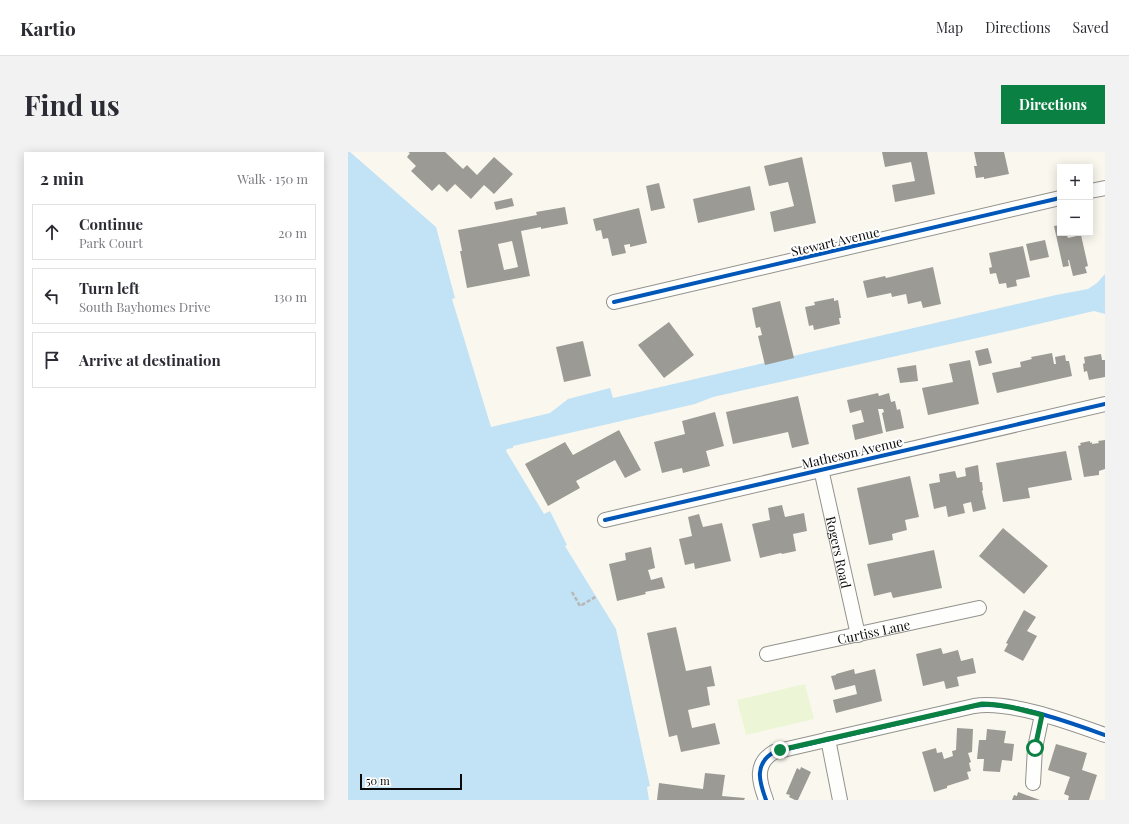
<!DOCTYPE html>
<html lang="en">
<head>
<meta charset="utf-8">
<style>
  body { margin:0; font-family:"Playfair Display",serif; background:#f2f2f3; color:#2b2b33 }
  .controls { position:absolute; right:12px; top:12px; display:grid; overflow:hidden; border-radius:0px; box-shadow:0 2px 10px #0003 }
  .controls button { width:36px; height:36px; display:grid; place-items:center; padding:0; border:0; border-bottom:1px solid #e1e1e2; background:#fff; color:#2b2b33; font:20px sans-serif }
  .scale { position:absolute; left:12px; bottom:10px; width:102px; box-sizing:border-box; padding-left:4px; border:2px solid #0b0b0b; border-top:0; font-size:11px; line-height:14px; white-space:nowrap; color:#0b0b0b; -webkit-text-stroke:3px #fff; paint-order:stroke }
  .stop { position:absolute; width:12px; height:12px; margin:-9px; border:3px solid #0b8043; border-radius:50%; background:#fff }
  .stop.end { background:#0b8043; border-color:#fff; box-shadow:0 1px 4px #0008 }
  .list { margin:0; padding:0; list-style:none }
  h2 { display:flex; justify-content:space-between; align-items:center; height:52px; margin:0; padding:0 16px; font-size:17px }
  h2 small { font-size:13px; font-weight:400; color:#7c7c81 }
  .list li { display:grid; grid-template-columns:26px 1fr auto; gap:12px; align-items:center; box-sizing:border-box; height:56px; margin:0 8px 8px; padding:0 8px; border:1px solid #e1e1e2; border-radius:0px }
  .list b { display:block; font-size:15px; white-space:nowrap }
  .list p { margin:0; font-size:13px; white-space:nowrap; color:#7c7c81 }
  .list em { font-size:13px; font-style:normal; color:#7c7c81 }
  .icon { flex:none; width:22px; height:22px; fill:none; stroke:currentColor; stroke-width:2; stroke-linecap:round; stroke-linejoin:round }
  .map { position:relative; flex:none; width:757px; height:648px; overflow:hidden; border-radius:0px }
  header { display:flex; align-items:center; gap:24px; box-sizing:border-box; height:56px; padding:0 20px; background:#fff; border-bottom:1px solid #e1e1e2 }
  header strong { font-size:19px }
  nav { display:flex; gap:22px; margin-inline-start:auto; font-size:14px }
  .intro { display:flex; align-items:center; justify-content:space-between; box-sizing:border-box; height:96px; padding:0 24px }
  h1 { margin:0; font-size:28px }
  .button { padding:10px 18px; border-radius:0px; background:#0b8043; color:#fff; font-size:14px; font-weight:700 }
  main { display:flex; gap:24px; padding:0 24px }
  aside { flex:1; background:#fff; border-radius:0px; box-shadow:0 2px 10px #0003 }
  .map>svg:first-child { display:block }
  .pitch { fill:#ecf5d6 }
  .water { fill:#c2e2f6 }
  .building { fill:#9c9a94; fill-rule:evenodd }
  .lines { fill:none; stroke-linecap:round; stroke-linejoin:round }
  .street-casing { stroke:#93928d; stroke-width:16 }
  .path { stroke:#b7b7b5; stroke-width:2.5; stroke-dasharray:4 2; stroke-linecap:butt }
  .street { stroke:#fefefc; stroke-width:14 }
  .cycleway-casing { stroke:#fff; stroke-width:6 }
  .cycleway { stroke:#0057b8; stroke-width:4 }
  .route { stroke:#0b8043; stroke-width:5 }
  .labels { text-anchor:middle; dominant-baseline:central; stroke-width:4; stroke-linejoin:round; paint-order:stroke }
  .street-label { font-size:13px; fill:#0b0b0b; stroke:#fff }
</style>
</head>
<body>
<header>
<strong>Kartio</strong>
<nav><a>Map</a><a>Directions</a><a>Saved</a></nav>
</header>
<div class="intro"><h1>Find us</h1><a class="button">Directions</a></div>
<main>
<aside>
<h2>2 min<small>Walk · 150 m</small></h2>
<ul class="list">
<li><svg class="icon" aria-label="ahead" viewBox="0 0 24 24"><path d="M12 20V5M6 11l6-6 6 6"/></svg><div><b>Continue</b><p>Park Court</p></div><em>20 m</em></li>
<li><svg class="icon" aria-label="left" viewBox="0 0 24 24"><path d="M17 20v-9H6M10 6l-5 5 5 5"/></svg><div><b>Turn left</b><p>South Bayhomes Drive</p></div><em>130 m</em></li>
<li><svg class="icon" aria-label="arrive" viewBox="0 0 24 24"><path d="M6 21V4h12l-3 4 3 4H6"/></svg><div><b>Arrive at destination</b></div></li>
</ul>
</aside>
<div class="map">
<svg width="757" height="648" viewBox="0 0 757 648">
  <rect width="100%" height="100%" fill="#faf8ee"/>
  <path class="pitch" d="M457,532l9,35 -68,16 -9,-35z"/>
  <path class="water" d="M0,0h2l86,75 19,71 -3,1 39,128 59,-14 18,-14 42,-11 3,10 443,-103 32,-6 9,-6 8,-9v40l-11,-3 -81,19 -300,67 -18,7 -182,42v2l-6,1 -1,2 38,63 6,-3 17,34 -2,1 51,83 34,157 -3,1 2,13h-301z"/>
  <path class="building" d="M60,0h37l18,17 4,-4 10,10 17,-18 19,17 -19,20 -10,-9 -13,14 -16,-15 -8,8 -8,-8 -7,7 -21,-20 5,-5 -9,-9 3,-4z
    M534,0h45l8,42 -40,8 -3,-17 23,-4 -4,-19 -26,5z
    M626,0h30l5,22 -25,5v-2l-8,1 -2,-12h3z
    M454,5l14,66 -42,9 -4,-20 24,-6 -6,-24 -19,4 -5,-20z
    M311,31l6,25 -14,3 -5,-25z
    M402,34l5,24 -57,13 -5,-24z
    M164,46l2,8 -18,4 -2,-8z
    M217,55l3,17 -27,5v-2l-20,4 9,45 -63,12 -7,-37h2l-4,-21 79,-15 -1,-3zM164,89l6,26 -14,3 -6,-26z
    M291,56l8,35 -17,4v-3l-6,1 2,8 -14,3 -4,-18 -5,1 -2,-9 -5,1 -3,-12z
    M712,73v8h6l2,5 13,-3 7,31 -3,1 2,6 -14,3 -4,-16h-1l1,6 -6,1 -9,-41z
    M697,88l4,17 -19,4 -4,-17z
    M675,94l7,31 -14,3 1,6 -10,2 -1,-5 -7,1 -3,-11 -6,1 -1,-6 3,-1 -3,-14z
    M585,115l8,37 -18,4 -2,-7 -13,3 -2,-10 -14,3 -1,-4 -24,5 -4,-17 22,-5 1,2z
    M486,146v3l4,-1 3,18h-2l1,6 -26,6 -1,-5 -4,1 -4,-19 10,-2 -1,-3z
    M432,149l14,57 -29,7 -7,-29 4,-1 -2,-8 -4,1 -4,-20z
    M321,170l25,33 -30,23 -26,-33z
    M235,189l8,35 -27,6 -8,-35z
    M640,196l4,15 -13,3 -4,-15z
    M704,201l2,11h2l-1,-7 10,-2 1,6h3l3,15 -75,17 -5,-20 29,-6 -1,-5 12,-3 -1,-2z
    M753,202l1,6h3v17l-16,3 -2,-9 -3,1 -1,-8 2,-1 -1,-6z
    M622,208l9,44 -51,11 -6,-27 31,-6 -4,-18z
    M568,213l2,16 -18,2 -3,-15z
    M530,241l1,3 10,-3 2,9 4,-1 2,9 3,-1 4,19 -18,4 -4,-19 2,-1 -1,-3h-5l5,24 -28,7 -3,-15 12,-3 -3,-12 -11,3 -3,-13z
    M450,244l11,48 -17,4 -4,-16 -55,12 -7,-32z
    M367,260l9,34 -18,5 4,15 -27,7 -1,-5 -20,5 -8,-31 31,-8 -3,-13z
    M271,278l22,40 -16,8 -10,-18 -39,21 4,7 -32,18 -23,-42 40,-22 8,13z
    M757,288v29l-6,2v4l-15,2 -6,-31 3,-1 -1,-2 10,-2v2l2,-1v2l7,-1 -1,-2z
    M718,299l6,29 -44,8 2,10 -27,4 -7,-39z
    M630,313l2,17h2l1,8 -1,1 4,18 -13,3 -2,-10 -8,2 2,9 -17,4 -2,-11 -12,3 -5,-25 11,-2 -1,-8 16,-3 2,7 9,-2 -1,-8z
    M562,324l9,41 -14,3 2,10 -15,4 1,6 -24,5 -12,-57z
    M434,353l3,12 19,-4 3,18 -14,3 3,17 -14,3 -1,-1 -21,5 -8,-34 18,-4 -2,-12z
    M351,362l4,13 19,-4 9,38 -36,8 -1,-6 -9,2 -6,-26 13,-3 -4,-19z
    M655,376l45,38 -24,28 -45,-38z
    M303,395l4,21 -7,2 3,10 11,-3 3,11 -20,4 1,2 -29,7 -8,-37 17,-4 -1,-7z
    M586,398l8,38 -49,10 -2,-6 -17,4 -7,-32z
    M676,458l12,7 -9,14 10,5 -14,25 -19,-10 4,-7 -2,-1z
    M328,475l10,44 25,-5 4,20 -8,1 3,18 -22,5 4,18 23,-5 5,21 -39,8 -4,-17 -8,2 -22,-104z
    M593,496l2,6 15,-4 3,11 12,-3 3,15 -19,4 2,9 -13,3 -2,-8 -21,5 -7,-32z
    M506,517l1,5 20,-5 7,32 -46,12 -3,-13 24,-6 -2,-9 -20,5 -4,-14 5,-1v-1z
    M609,576l16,1 -1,23 -4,1 3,9 -2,1 2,8 -4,1 2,7 -22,7v2l-13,4 -12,-40 14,-4 1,5 5,-1 2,7 9,-3 -1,-5 4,-1z
    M639,577l19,2 -2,12 10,1 -2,17 -10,-1 -2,12 -17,-1 1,-12h-7l2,-19h7z
    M708,592l31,9 -5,17 15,5 -8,25h-21l1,-4 -5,-2 6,-17 -22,-7z
    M453,615l10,5 -13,28h-3l-6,-3 1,-2 -4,-1 11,-26 3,2z
    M357,621l20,2 -3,21 23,2 -1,2h-87l2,-17 44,6z
    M670,640l22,8h-28l2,-5 3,1z"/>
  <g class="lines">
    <g class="street-casing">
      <g id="street">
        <path d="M742,39l15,-3"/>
        <path d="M266,150l446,-104"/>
        <path id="s1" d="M473,317l37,166"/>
        <path d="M257,368l500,-116"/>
        <path id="s2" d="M419,502l212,-46"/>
        <path d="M480,587l12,61"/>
        <path d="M685,631l2,-35 7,-33"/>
        <path d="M418,648c-7,-19 -12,-36 8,-48l200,-46c36,-6 97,17 131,29"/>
      </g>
    </g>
    <path class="path" d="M224,440l8,14 17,-10"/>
    <use href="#street" class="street"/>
    <g class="cycleway-casing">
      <path id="cycleway" d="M266,150l446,-104
        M257,368l500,-116
        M418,648c-7,-19 -12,-36 8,-48l200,-46c36,-6 97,17 131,29"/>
    </g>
    <use href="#cycleway" class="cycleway"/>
  </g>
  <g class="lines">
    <path class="route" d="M432,598l202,-46c21,0 41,6 60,11l-7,33"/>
  </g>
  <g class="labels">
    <g class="street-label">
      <text transform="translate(487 89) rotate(-13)">Stewart Avenue</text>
      <text transform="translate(504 300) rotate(-13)">Matheson Avenue</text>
      <text stroke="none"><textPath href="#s1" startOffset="85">Rogers Road</textPath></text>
      <text stroke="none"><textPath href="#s2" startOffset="109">Curtiss Lane</textPath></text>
    </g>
  </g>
</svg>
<div class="controls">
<button>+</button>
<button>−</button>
</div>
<div class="scale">50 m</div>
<div class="stop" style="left:687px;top:596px"></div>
<div class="stop end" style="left:432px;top:598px"></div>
</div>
</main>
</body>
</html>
